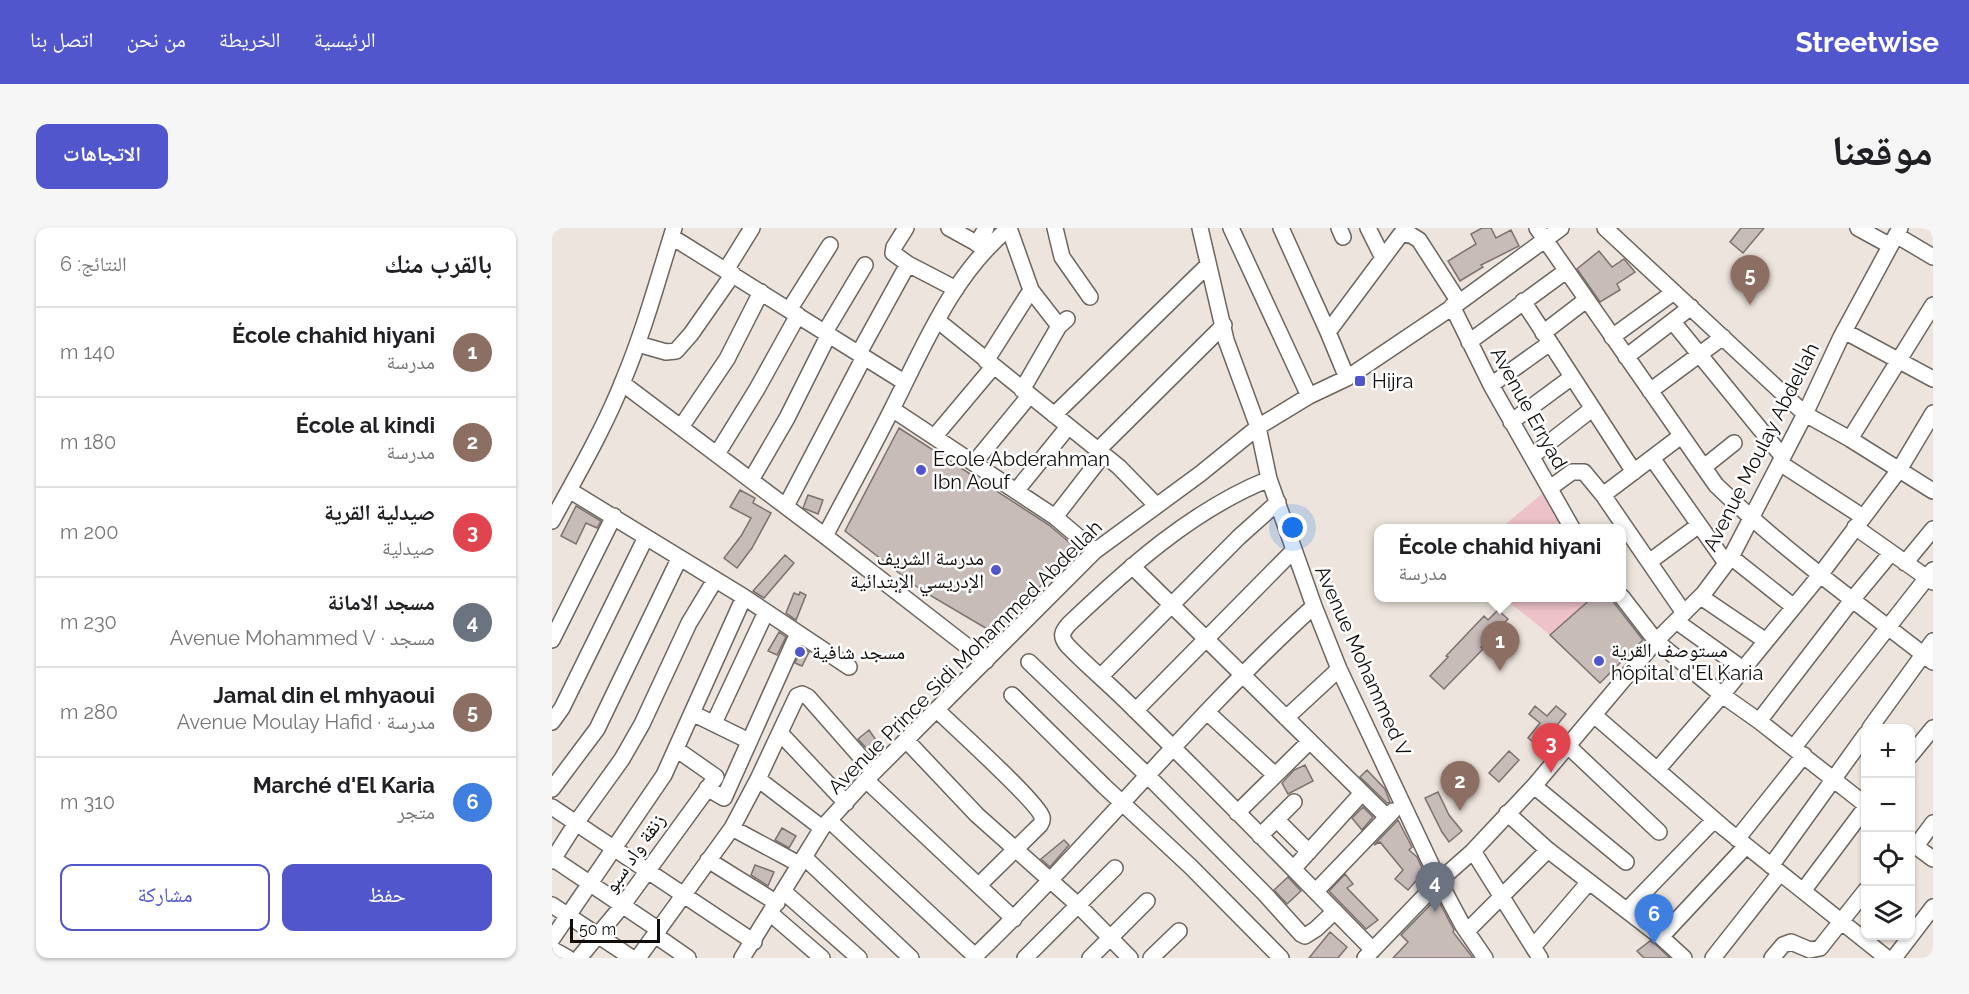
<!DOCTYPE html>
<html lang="ar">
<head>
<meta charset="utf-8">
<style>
  body { margin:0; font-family:Raleway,"Noto Naskh Arabic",sans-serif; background:#f6f6f6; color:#202124; direction:rtl }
  .controls { position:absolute; right:18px; bottom:18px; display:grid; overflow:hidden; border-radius:12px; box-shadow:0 2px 4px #0004 }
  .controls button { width:54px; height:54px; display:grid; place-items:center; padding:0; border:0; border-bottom:2px solid #e0e0e0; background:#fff; color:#202124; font:30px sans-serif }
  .scale { position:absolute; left:18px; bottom:15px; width:90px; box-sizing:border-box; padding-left:6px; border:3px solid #100d0b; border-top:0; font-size:16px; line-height:21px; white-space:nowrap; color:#100d0b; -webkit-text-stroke:4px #fff; paint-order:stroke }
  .you { position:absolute; left:741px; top:300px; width:21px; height:21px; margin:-15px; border:4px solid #fff; border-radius:50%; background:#1a73e8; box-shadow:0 0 0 9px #1a73e833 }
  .badge { display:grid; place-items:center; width:39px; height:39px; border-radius:50%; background:#5156cd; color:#fff; font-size:20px; font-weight:700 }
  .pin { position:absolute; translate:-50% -50px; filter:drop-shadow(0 2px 3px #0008) }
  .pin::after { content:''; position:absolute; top:32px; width:21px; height:18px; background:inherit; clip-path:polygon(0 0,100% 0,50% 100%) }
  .popup { position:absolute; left:822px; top:296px; width:252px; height:78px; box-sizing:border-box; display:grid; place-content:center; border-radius:12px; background:#fff; filter:drop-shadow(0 2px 4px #0005); font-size:20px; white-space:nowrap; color:#757577 }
  .popup b { font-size:22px; color:#202124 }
  .popup::after { content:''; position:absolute; left:50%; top:100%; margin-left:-12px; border:12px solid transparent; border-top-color:#fff }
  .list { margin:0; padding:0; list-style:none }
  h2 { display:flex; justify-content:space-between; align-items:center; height:78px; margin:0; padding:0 24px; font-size:26px }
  h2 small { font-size:20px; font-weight:400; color:#757577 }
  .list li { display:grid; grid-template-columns:39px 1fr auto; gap:18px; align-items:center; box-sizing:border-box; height:90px; padding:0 24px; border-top:2px solid #e0e0e0 }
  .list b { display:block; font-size:22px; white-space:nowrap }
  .list p { margin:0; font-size:20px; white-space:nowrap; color:#757577 }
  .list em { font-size:20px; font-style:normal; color:#757577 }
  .actions { display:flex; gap:12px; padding:18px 24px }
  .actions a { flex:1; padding:14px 0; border:2px solid #5156cd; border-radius:12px; text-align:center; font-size:21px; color:#5156cd }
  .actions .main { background:#5156cd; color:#fff }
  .icon { flex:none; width:33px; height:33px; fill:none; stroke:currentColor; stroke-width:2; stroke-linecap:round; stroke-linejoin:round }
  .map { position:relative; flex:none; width:1381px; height:730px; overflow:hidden; direction:ltr; border-radius:12px }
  header { display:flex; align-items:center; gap:36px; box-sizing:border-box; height:84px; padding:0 30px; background:#5156cd; color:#fff }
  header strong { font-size:28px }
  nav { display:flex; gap:33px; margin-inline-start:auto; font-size:21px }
  .intro { display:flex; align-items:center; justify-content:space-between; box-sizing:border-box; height:144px; padding:0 36px }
  h1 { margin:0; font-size:42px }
  .button { padding:15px 27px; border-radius:12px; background:#5156cd; color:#fff; font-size:21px; font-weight:700 }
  main { display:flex; gap:36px; padding:0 36px }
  aside { flex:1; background:#fff; border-radius:12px; box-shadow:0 2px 4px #0004 }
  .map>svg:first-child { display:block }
  .green { fill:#eec2c9 }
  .building { fill:#c8bcb9; stroke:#7c716f; stroke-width:1.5 }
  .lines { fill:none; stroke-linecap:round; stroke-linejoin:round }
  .minor-casing { stroke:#6c655f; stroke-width:18 }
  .minor { stroke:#fff; stroke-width:15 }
  .poi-dot { fill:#5156cd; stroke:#fff; stroke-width:2 }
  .labels { text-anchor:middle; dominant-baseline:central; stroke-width:5; stroke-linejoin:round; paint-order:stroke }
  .poi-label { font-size:20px; fill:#100d0b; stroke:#fff; text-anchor:start }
  .street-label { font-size:20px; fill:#100d0b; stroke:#fff }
</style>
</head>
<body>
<header>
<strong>Streetwise</strong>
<nav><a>الرئيسية</a><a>الخريطة</a><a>من نحن</a><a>اتصل بنا</a></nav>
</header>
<div class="intro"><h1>موقعنا</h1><a class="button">الاتجاهات</a></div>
<main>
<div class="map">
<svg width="1381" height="730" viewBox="0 0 1381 730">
  <rect width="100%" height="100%" fill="#ede5dd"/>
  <path class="green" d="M992,264l23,36h-66z
    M952,370h89l-43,37z"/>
  <path class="building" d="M930,0h9l5,10 15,-8 8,16 -38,19 2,2 -23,14 -12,-20 28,-17 -5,-10z
    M1189,0h23l-21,25 -13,-11z
    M1047,23l13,16 12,-8 11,13 -18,12 3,6 -20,12 -23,-33z
    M347,200l150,97 28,24 -83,84 -73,-43 -76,-59z
    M188,262l15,8 -2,5 18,10 -19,35 -15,20 -13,-10 17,-22 10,-18 -21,-11z
    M256,267l15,5 -5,14 -15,-6z
    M24,278l25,15 -4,7 -11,-5 -10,21 -15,-8z
    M233,327l9,8 -30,35 -11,-7z
    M248,364l6,3 -10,25 -10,-7 8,-20 5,2z
    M1041,369h19l2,6 29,37 -43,43 -50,-48z
    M946,382l10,9 -27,28 2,2 -39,40 -14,-13 18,-19 -2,-1 38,-40 4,4z
    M227,404l7,5 -9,18 -9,-4z
    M250,420l7,4 -7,14 -7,-3z
    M983,478l12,10 9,-10 10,8 -27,33 -11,-9 12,-15 -11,-9z
    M317,502l9,13 -10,7 -10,-11z
    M957,523l10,9 -20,22 -10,-9z
    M753,537l8,16 -25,13 -6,-11 12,-13z
    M815,542l18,19 5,13 -3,1 -27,-26z
    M886,564l11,23 13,16 -13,11 -7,-10 -17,-34z
    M811,579l10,10 -11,13 -10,-12z
    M846,592l14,27 -3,3 8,7 7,15 -16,18 -13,-11 8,-9 -23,-28 -6,3z
    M230,600l14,8 -7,12 -14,-8z
    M512,612l5,5 -19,22 -9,-8z
    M203,637l19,7 -6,14 -17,-11z
    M793,646l8,10 -6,4 31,32 -12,9 -37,-38z
    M736,649l13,14 -14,13 -13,-14z
    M885,670l17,32 -1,2 20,26h-80l15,-16 -7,-7z
    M778,704l17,15 -9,11h-29z
    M1098,713l5,3 15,14h-26l-7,-7z"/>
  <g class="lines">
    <g class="minor-casing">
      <path id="minor" d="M354,0l-12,19 -1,6 15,11 48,25
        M397,0l38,21
        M457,0l22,62 28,36
        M503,0l7,29 28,40
        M648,0l26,112 32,87 11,52 45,127 25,63 100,212 24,45 22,32
        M679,0l78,168
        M729,0l47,104 19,46
        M787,0l4,9
        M816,0l15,30
        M985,0l179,257c67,65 143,119 217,177
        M1053,0l200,186 45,25 83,52
        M1306,0l31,17
        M1344,7l37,22
        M120,9l232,145
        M425,16l9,-16
        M174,42l26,-42
        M971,73l111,171
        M900,78l39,79 81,143
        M237,82l41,-65
        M385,92l182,147 37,38
        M1121,94l110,135
        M1292,103l89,48
        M273,104l40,-67
        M776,104l73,-98 10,1 8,5 40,62
        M991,105l43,-33
        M1060,109l62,-45
        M917,114l97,-71
        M86,116l28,8 10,-1 15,-17 42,-60
        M307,125l49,-89
        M1074,129l65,-50
        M434,133l45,-71
        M70,155l203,153 161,125
        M939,157l59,-42
        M470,162l37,-64 8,-7
        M1098,163l73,-54
        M340,181l163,108 40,34
        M502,187l154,-150
        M959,194l61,-45
        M129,199l46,-68 34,-67
        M383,208l58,-69
        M1298,211l83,-134
        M546,222l126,-125
        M165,226l40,-65 41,-74
        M980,228l60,-47
        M1100,230l74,105
        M422,235l56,-68
        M1228,235l83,54
        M1152,239l30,-24
        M717,251c-77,31 -140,88 -200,145 -7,8 -9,12 -2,21 22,23 47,43 69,66 80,78 158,159 237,239
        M199,252l36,-62 42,-84
        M998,260l22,-16h12l19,23 81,118
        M17,262l175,107 105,70
        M464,263l52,-64
        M1051,267l78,-59
        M234,278l78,-149
        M503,289l48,-62
        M0,293c25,-46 52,-92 71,-140 21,-50 35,-102 51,-153
        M1303,299l78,55
        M273,308c22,-42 45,-83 66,-125 33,-65 61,-136 118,-183
        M1179,329l63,50
        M1097,334l50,-37
        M1353,335l28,-34
        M580,338l255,251
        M1070,369l34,44 66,54 37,26 107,84
        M1149,369l65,44
        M1124,393l67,48
        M0,412l62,-124
        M477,434l118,113 118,119 36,40 4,2 11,-7 19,-18
        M549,448l138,-139 39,-35
        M460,467l92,91 87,81 90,91
        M385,482c16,16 101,92 105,107 1,4 0,5 -2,8l-61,60
        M584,482l158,-160
        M655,484l68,63
        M140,485l57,28
        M1042,487l130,113 163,130
        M734,490l53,-49
        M1207,493l93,-121 39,-47
        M0,494l10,-14 84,-171
        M162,495l52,-111
        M1318,500l63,-87
        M228,505l66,70
        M354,512l71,75 101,90 52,53
        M1015,517l92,87
        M1242,519l139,-177
        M1358,528l23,-28
        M1105,542l65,-75 98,-120 79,-105 34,-57
        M206,551l64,49
        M314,552l148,139
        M982,558l92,76
        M155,560l17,10 74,-165
        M0,561l45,-60 82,-170
        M0,579l202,135
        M685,585l73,-72
        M955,585l41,37 113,87 23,21
        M725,592l32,32
        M278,593l145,135
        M180,600l67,36
        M708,608l34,-34
        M1185,611l67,-84
        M1358,614l23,17
        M1364,618l17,-23
        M921,623l67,107
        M252,629l107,101
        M0,630l107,72
        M156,632l69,43
        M0,633l24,-38 46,-64 20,-35 47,-101 26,-43
        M1219,638l95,-132
        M742,640l68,-75
        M231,663l76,67
        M764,663l77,-80
        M1251,663l63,-84
        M0,677l80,53
        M1075,682l87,-90
        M218,685l52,45
        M915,703l81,-81
        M103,707l33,23
        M1109,709l85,-91
        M0,711l112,-164 80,-178
        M981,719l56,-65
        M0,721l16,9
        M27,730l43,-52 94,-129 -40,-28
        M86,730l94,-130 26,-49 39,-83 5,-2 6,3 66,75
        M190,730l80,-130 44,-48 229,-229 105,-77 58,-47 51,-31 38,-18 110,-74 104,-76
        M421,730c118,-113 220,-242 341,-352
        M473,730l90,-90
        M538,730l57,-57
        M599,730l28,-27
        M813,730l74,-77 34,-30 61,-65 122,-145 48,-48 27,-36 74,-143 36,-77 59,-109
        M1161,730l67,-85
        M1220,730l11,-13 8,-3 19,8 10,-2 46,-58
        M1342,730l39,-51"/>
    </g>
    <use href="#minor" class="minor"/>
  </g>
  <g class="poi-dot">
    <rect x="802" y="147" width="12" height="12" rx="3"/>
    <circle cx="369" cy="242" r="6"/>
    <circle cx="444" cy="342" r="6"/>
    <circle cx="248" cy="424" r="6"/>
    <circle cx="1047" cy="433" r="6"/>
  </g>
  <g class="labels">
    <g class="poi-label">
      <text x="820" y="153">Hijra</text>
      <text x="381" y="231">Ecole Abderahman<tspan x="381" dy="23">Ibn Aouf</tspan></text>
      <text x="432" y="330" text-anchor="end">مدرسة الشريف<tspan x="432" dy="23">الإدريسي الإبتدائية</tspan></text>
      <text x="1059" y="422">مستوصف القرية<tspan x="1059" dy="23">hôpital d'El Karia</tspan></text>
      <text x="260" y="424">مسجد شافية</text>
    </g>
    <g class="street-label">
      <text transform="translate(977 180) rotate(61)">Avenue Erryad</text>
      <text transform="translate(1209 219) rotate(-63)">Avenue Moulay Abdellah</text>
      <text transform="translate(413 429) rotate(-45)">Avenue Prince Sidi Mohammed Abdellah</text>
      <text transform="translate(811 433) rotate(66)">Avenue Mohammed V</text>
      <text transform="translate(82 625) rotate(-55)">زنقة واد سبو</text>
    </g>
  </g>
</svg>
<div class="controls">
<button>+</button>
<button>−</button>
<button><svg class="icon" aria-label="locate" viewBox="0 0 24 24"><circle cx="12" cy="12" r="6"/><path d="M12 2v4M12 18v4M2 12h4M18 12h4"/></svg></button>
<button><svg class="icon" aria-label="layers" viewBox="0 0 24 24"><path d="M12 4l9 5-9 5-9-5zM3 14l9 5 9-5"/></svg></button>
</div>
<div class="scale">50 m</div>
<div class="you"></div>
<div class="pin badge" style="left:948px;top:443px;background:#8d6e63">1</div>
<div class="popup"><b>École chahid hiyani</b>مدرسة</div>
<div class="pin badge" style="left:908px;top:583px;background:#8d6e63">2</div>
<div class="pin badge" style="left:999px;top:545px;background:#e0444e">3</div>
<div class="pin badge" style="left:883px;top:684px;background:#6b7280">4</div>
<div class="pin badge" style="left:1198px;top:77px;background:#8d6e63">5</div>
<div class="pin badge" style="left:1102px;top:716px;background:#3f7fe0">6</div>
</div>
<aside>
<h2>بالقرب منك<small>النتائج: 6</small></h2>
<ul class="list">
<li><span class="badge" style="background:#8d6e63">1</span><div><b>École chahid hiyani</b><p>مدرسة</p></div><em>140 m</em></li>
<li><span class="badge" style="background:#8d6e63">2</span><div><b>École al kindi</b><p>مدرسة</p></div><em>180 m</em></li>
<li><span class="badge" style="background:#e0444e">3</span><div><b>صيدلية القرية</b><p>صيدلية</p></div><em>200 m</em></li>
<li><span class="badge" style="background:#6b7280">4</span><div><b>مسجد الامانة</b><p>مسجد · Avenue Mohammed V</p></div><em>230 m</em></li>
<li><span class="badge" style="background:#8d6e63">5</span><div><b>Jamal din el mhyaoui</b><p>مدرسة · Avenue Moulay Hafid</p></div><em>280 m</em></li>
<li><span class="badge" style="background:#3f7fe0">6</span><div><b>Marché d'El Karia</b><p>متجر</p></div><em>310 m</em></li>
</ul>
<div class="actions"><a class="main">حفظ</a><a>مشاركة</a></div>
</aside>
</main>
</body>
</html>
